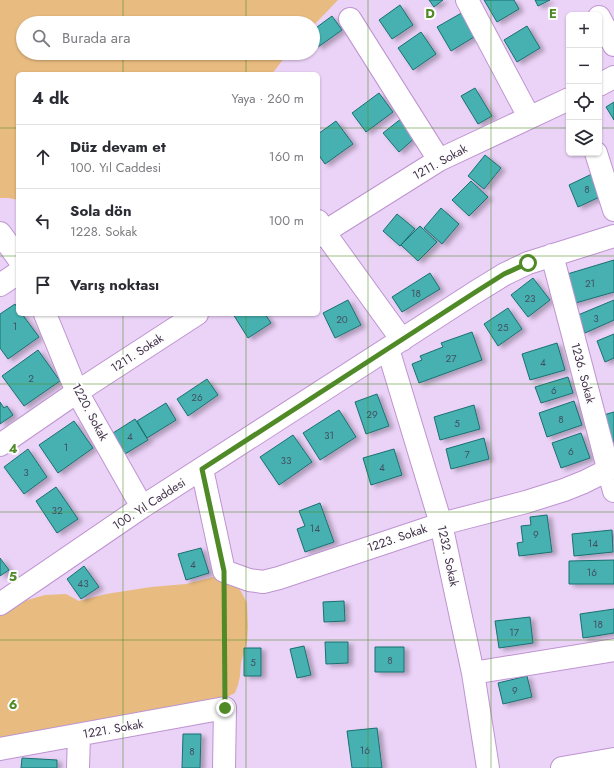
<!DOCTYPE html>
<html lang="tr">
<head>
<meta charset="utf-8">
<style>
  body { margin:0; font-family:Jost,sans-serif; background:#f2f2f3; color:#2b2b33 }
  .controls { position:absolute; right:12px; top:12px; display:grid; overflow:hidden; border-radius:6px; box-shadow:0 1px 3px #0004 }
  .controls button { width:36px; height:36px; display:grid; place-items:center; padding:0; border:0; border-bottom:1px solid #e1e1e2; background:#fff; color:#2b2b33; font:20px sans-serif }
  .stop { position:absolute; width:12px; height:12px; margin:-9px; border:3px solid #4f8a27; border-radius:50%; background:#fff }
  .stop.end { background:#4f8a27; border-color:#fff; box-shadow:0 1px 4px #0008 }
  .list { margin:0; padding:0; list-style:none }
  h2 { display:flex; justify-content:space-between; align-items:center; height:52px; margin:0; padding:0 16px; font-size:17px }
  h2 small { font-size:13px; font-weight:400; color:#7c7c81 }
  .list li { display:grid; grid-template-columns:26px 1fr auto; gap:12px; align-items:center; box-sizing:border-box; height:64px; padding:0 16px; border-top:1px solid #e1e1e2 }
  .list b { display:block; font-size:15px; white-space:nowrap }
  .list p { margin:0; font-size:13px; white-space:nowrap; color:#7c7c81 }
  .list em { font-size:13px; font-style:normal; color:#7c7c81 }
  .icon { flex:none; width:22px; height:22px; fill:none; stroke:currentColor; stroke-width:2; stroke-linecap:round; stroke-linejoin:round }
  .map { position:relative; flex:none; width:614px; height:768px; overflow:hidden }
  .search { position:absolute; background:#fff; box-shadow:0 1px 3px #0004; left:16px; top:16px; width:304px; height:44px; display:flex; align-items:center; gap:10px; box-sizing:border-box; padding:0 14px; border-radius:22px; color:#7c7c81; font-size:15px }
  .panel { position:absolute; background:#fff; box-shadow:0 1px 3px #0004; left:16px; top:72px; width:304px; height:244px; border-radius:6px }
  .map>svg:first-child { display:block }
  .green { fill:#e8bc80 }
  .building { fill:#46b1b1; stroke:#197070; filter:url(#shadow) }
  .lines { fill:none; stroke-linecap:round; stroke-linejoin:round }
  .minor-casing { stroke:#be94d0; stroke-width:24 }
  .path { stroke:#af98b9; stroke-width:2.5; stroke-dasharray:2 2; stroke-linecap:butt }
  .minor { stroke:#fff; stroke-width:22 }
  .route { stroke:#4f8a27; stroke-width:5 }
  .grid { fill:none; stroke:#4f8a27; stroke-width:1; stroke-opacity:0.55 }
  .labels { text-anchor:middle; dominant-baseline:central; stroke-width:4; stroke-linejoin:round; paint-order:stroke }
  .number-label { font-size:10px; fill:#425062 }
  .street-label { font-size:12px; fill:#402f48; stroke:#fdfdfd }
  .grid-label { font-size:13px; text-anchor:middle; font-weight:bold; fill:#4f8a27; stroke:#fdfdfd; stroke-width:4; stroke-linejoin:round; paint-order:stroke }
</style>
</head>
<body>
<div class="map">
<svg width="614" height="768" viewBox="0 0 614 768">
  <defs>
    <filter id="shadow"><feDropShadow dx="4.5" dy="2.5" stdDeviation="2" flood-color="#0004"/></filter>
  </defs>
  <rect width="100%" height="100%" fill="#ebd2f7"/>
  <path class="green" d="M0,0h338l-25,26v-3h-290v30h265l-16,21h-254v126l-9,-2h-9z
    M213,577l12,2 12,5 10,19 1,24 -1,15 -6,21 -1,13 -2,9 -3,8 -10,5 -225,42v-125l24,-14 21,-6 21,-1 13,7 27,-7 45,-7 35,-3z"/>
  <path class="building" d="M429,0h14l-9,7z
    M484,0h30l5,9 -22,13z
    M535,0h15l-12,6z
    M400,5l13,20 -21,14 -13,-19z
    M465,11l14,23 -28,17 -14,-24z
    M332,16l10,14 -24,17 -5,-7v-10z
    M527,26l13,22 -23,14 -13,-22z
    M421,32l15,22 -23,16 -15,-22z
    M475,88l17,28 -14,8 -17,-28z
    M379,93l14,19 -27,20 -14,-19z
    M614,102v18l-8,-13z
    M402,118l15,18 -18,16 -16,-19z
    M336,121l17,23 -28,20 -7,-10v-20z
    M485,155l16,13 -17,21 -16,-13z
    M596,172l10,22 -28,13 -9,-22z
    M471,181l17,16 -19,19 -17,-16z
    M441,208l18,16 -17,20 -18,-16z
    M397,214l18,15 -15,17 -17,-15z
    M420,226l17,16 -19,19 -17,-16z
    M614,260v32l-42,12 -8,-29z
    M430,273l10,16 -38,23 -10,-15z
    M533,278l17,22 -22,17 -17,-22z
    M348,300l13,25 -26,13 -12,-25z
    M614,300v20l-29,13 -7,-18z
    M15,304l3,5v5h4l17,23 -31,22 -8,-11v-34z
    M508,308l14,21 -24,17 -14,-22z
    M233,314h32l6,9 -23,15z
    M472,332l10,28 -63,23 -7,-19 10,-4 -2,-4 23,-9 -2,-4z
    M614,334v24l-9,4 -8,-21z
    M557,343l8,27 -35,10 -8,-26z
    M38,350l22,31 -36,25 -22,-30z
    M568,377l5,16 -32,10 -6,-16z
    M207,379l11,16 -30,21 -11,-17z
    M377,394l12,32 -23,8 -11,-32z
    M574,401l8,24 -35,12 -8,-24z
    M0,402l4,6 3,-2 6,9 -13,9z
    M166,403l10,17 -29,18 -10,-17z
    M474,405l6,24 -40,11 -6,-23z
    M339,410l17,27 -36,23 -17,-27z
    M614,412v30l-6,1 -8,-27z
    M135,419l13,21 -23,14 -12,-21z
    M74,421l19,27 -35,25 -19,-28z
    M581,433l9,25 -29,10 -9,-25z
    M293,435l19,27 -33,23 -19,-28z
    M484,438l5,21 -38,10 -5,-20z
    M28,449l19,28 -23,17 -20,-27z
    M394,449l8,26 -31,10 -8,-27z
    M56,487l22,32 -21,14 -21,-32z
    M320,503l14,39 -29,10 -8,-23 8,-3 -6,-15z
    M547,515l5,37 -33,4 -2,-13 6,-1 -2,-16 10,-1 -1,-8z
    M612,530l1,22 -39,4 -2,-22z
    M201,548l8,25 -23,7 -8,-26z
    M0,558l9,12 -9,6z
    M614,560v24h-45v-23z
    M84,566l15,21 -18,12 -14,-20z
    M344,601l1,20 -21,1 -1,-20z
    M614,609v24l-31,5 -3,-24z
    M530,617l3,26 -34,5 -4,-27z
    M325,642h23v21l-22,1z
    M304,646l7,29 -14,3 -7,-29z
    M375,647h29v25h-29z
    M244,648h17v28h-17z
    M527,676l5,21 -29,7 -5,-21z
    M377,728l5,40h-30l-5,-37z
    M183,734h18l-1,34h-18z
    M22,758l35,2v8h-36z"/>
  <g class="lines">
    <g class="minor-casing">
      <path id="minor" d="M467,0l62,117
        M599,17l15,28
        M350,19l89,141
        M599,85l15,-8
        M596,153l18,57
        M318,221l6,11 78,108
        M0,233l18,25
        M318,236l121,-76 130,-61
        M552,255l62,236
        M0,285l18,-12
        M45,314l32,78 65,115
        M388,349l53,175 32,149 15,95
        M0,445l77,-53 120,-78
        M202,469l22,102 25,9 14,2 16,-4 162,-54 85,-22 38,-12 20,-8 30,-15
        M0,604l142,-97 332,-214 31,-19 23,-11 86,-27
        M473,673l141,-23
        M0,749l225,-41 -1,60
        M78,768l1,-33
        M562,768l52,-9"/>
    </g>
    <path class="path" d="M224,591l1,99"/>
    <use href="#minor" class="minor"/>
  </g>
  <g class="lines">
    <path class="route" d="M225,708l-1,-137 -22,-102 272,-176 30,-19 24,-11"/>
  </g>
  <path class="grid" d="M123,0v23M246,0v23M368,0v768M491,0v768M123,53v21M246,53v21M0,128h18M318,128h251M599,128h15M0,256h18M318,256h296M123,314v454M246,314v454M0,384h614M0,512h614M0,640h614"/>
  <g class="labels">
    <g class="number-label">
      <text x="587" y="189">8</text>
      <text x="590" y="283">21</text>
      <text x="416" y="293">18</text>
      <text x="530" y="298">23</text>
      <text x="596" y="318">3</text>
      <text x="342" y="319">20</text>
      <text x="15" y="326">1</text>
      <text x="503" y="327">25</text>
      <text x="451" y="358">27</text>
      <text x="543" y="362">4</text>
      <text x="31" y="378">2</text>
      <text x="554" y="390">6</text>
      <text x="197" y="397">26</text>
      <text x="372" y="414">29</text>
      <text x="561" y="419">8</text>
      <text x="457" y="423">5</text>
      <text x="329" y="435">31</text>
      <text x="130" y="436">4</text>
      <text x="66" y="447">1</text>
      <text x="571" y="451">6</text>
      <text x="467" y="454">7</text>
      <text x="286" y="460">33</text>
      <text x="382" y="467">4</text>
      <text x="26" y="472">3</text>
      <text x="57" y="510">32</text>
      <text x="315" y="528">14</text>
      <text x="536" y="534">9</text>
      <text x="593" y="543">14</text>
      <text x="193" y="564">4</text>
      <text x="592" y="572">16</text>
      <text x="83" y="583">43</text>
      <text x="598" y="624">18</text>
      <text x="514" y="632">17</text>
      <text x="390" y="660">8</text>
      <text x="253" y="662">5</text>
      <text x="515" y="690">9</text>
      <text x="365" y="750">16</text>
      <text x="192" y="751">8</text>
    </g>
    <g class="street-label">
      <text transform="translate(440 162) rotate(-29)">1211. Sokak</text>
      <text transform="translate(137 353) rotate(-33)">1211. Sokak</text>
      <text transform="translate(583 373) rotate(75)">1236. Sokak</text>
      <text transform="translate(90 412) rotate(62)">1220. Sokak</text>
      <text transform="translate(149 504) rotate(-33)">100. Yıl Caddesi</text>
      <text transform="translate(397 538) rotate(-19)">1223. Sokak</text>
      <text transform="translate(448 556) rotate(78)">1232. Sokak</text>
      <text transform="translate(113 729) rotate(-10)">1221. Sokak</text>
    </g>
  </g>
  <g class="grid-label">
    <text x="430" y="18">D</text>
    <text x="553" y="18">E</text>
    <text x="13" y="453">4</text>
    <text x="13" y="581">5</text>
    <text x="13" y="709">6</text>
  </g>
</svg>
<div class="controls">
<button>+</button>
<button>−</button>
<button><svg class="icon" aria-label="locate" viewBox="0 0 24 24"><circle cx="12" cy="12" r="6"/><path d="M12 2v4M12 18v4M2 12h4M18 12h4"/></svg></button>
<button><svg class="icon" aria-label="layers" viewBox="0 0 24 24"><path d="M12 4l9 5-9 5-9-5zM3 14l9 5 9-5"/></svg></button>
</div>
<div class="stop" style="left:528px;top:263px"></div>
<div class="stop end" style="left:225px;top:708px"></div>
<div class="search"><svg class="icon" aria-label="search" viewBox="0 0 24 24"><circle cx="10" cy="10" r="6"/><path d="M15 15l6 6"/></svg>Burada ara</div>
<section class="panel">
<h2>4 dk<small>Yaya · 260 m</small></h2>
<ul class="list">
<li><svg class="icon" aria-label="ahead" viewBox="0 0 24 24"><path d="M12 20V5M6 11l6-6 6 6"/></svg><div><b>Düz devam et</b><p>100. Yıl Caddesi</p></div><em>160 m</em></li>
<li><svg class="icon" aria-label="left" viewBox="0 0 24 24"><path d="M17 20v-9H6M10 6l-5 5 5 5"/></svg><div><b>Sola dön</b><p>1228. Sokak</p></div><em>100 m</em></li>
<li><svg class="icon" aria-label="arrive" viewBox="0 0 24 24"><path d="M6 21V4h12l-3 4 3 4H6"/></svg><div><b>Varış noktası</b></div></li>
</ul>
</section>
</div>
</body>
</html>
